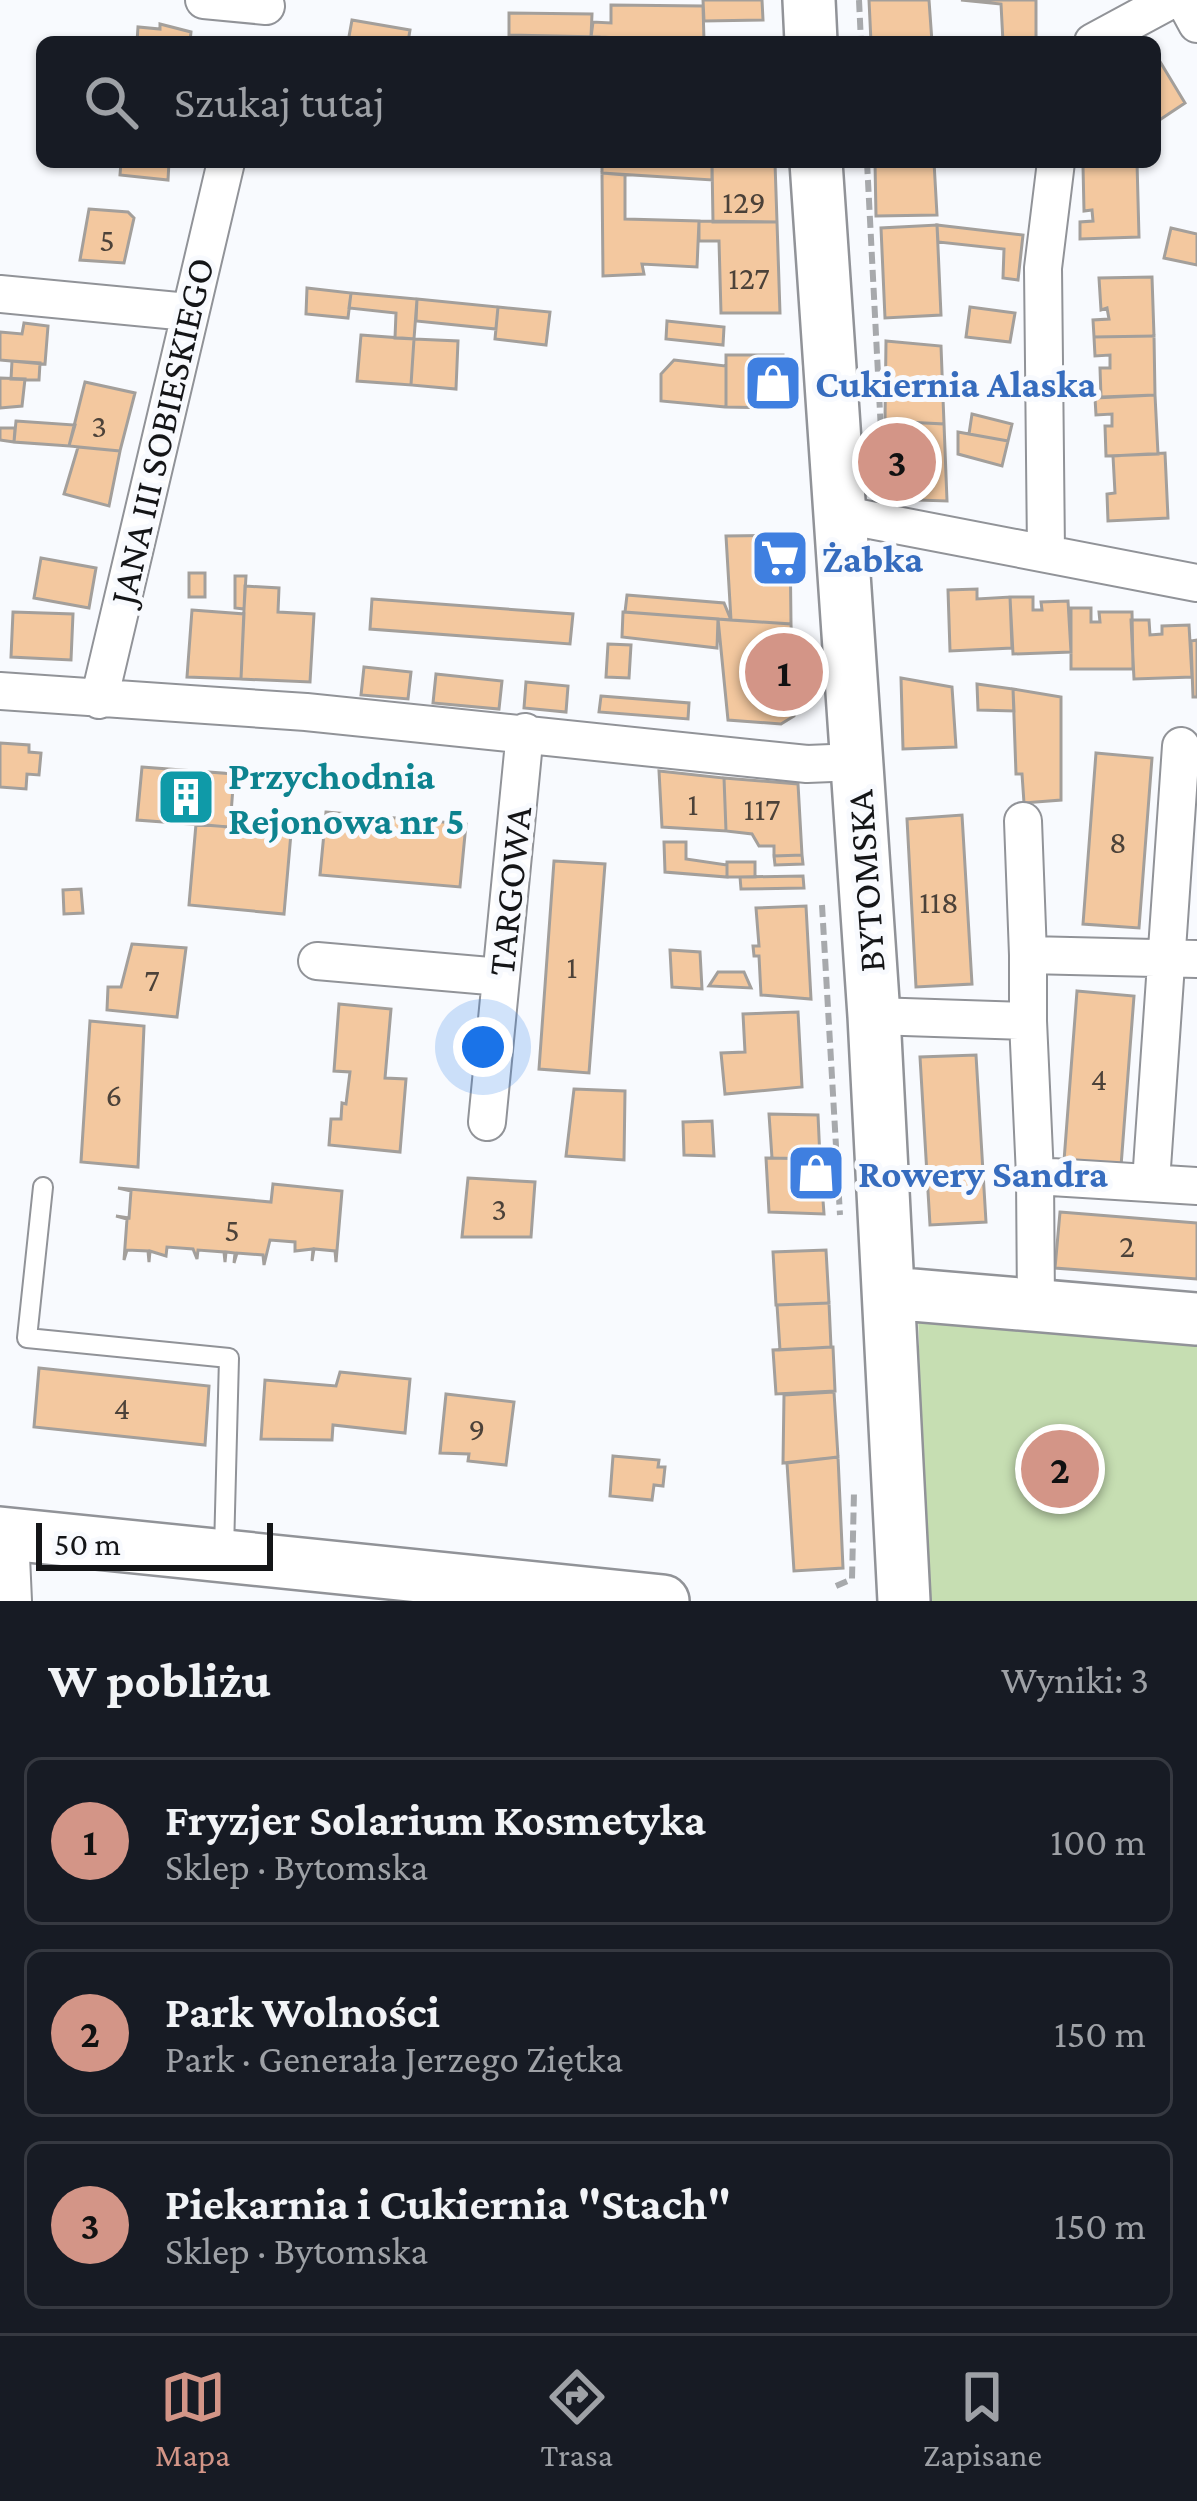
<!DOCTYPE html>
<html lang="pl">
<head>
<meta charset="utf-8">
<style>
  body { margin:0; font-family:"Crimson Pro",serif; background:#20242c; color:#f1f3f6 }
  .scale { position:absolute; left:36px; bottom:30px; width:237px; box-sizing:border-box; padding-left:12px; border:6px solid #141517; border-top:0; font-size:33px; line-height:42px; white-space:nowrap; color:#141517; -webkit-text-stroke:9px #f8fafe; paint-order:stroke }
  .you { position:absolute; left:483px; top:1047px; width:42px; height:42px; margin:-30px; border:9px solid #fff; border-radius:50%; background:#1a73e8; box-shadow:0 0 0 18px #1a73e833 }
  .badge { display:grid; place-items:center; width:78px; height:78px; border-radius:50%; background:#d39587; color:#111; font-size:39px; font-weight:700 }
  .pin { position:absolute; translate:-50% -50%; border:6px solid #fff; box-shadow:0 3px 12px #0006 }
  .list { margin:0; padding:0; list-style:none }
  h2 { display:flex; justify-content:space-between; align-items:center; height:156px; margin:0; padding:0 48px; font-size:51px }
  h2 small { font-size:39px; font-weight:400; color:#9ea1a6 }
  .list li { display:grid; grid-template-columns:78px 1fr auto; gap:36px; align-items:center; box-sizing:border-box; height:168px; margin:0 24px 24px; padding:0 24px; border:3px solid #363941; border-radius:18px }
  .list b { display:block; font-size:45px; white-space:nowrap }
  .list p { margin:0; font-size:39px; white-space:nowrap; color:#9ea1a6 }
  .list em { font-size:39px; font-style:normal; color:#9ea1a6 }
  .icon { flex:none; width:66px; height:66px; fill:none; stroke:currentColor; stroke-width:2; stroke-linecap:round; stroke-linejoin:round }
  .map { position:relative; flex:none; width:1197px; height:1601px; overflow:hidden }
  .search { position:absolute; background:#171b24; box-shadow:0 3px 9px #0004; left:36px; right:36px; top:36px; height:132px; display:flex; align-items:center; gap:30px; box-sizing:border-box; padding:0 42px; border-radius:18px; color:#9ea1a6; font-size:45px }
  .sheet { height:732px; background:#171b24 }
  nav { display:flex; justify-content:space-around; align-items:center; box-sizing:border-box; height:168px; border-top:3px solid #363941; background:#171b24; font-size:33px; color:#9ea1a6 }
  nav a { display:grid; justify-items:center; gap:6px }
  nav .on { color:#d39587 }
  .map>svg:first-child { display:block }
  .green { fill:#c6deb2 }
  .building { fill:#f3c89f; stroke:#a39f9b; stroke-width:3 }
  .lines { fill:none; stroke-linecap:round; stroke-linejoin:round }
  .lane-casing { stroke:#919398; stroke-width:22 }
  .street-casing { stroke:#919398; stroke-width:40 }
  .secondary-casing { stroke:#919398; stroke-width:56 }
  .path { stroke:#a7a9ac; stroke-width:6; stroke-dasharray:12 6; stroke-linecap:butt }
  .lane { stroke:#fff; stroke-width:18 }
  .street { stroke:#fff; stroke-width:36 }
  .secondary { stroke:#fff; stroke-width:51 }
  .labels { text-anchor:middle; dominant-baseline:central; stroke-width:10; stroke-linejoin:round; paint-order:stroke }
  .number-label { font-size:33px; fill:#4c4239 }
  .shop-label { font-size:39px; font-weight:bold; fill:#366cbe; stroke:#f8fafe; text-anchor:start }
  .street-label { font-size:39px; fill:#141517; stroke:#f8fafe }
  .culture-label { font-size:39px; font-weight:bold; fill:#0d838f; stroke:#f8fafe; text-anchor:start }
</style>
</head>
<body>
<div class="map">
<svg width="1197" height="1601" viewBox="0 0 1197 1601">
  <rect width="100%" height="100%" fill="#f8fafe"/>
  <path class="green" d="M918,1313l279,23v265h-271z"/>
  <path class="building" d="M703,0h59l1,20 -59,1z
    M869,0h60l3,42h-61z
    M961,0h75v42h-33l-2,-38z
    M611,5l92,1 1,35 -113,-4 2,-15 18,1z
    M509,13l83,1 -1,23 -82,-2z
    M352,20l58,10 -2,12h-60z
    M160,24l31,8 -1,10h-53l1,-15 22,2z
    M509,35l90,2v5h-90z
    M599,37l66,3v2h-66z
    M1156,55l29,48 -30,20v-67z
    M121,162h48l-1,18 -48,-5z
    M602,162h110v18l-110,-7z
    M712,162l63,1 2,59h-64z
    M875,162h59l3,53 -61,1z
    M1094,162h43l2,75 -59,2v-17l13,-1 -1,-11 -8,1 -1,-45z
    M602,173l23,2v44l74,2 -2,46 -55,-3 2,10 -41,2z
    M89,209l39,3 6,6 -10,45 -44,-3z
    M699,221l78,1 3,91h-59l-2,-72h-20z
    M937,225l4,90 -56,3 -4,-90z
    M937,225l86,10 -5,45 -15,-2 1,-29 -66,-7z
    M1171,228l26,6v31l-33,-7z
    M1152,277l2,59 -60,1 -1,-17 16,-1 -2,-11 -6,2 -2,-32z
    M307,288l44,5 -3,25 -42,-4z
    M351,293l66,6 -3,40 -19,-1 1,-25 -47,-5z
    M417,299l81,8 -2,22 -80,-8z
    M498,307l52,5 -4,33 -51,-6z
    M970,307l45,6 -5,29 -44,-5z
    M667,321l57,6 -1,18 -57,-6z
    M24,323l24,3 -3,38 -45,-4v-28l22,2z
    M361,335l53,4 -3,46 -54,-4z
    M1154,336l1,59 -54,2 -1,-29h10v-13l-15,1 -1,-19z
    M414,339l44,2 -2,48 -45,-4z
    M886,341l55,5 3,78 -59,-3z
    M726,355h57l-1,53 -56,-1z
    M674,360l52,6v41l-65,-6v-27z
    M12,361l28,2 -1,17 -28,-1z
    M0,378l25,1 -3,27 -22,2z
    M85,382l50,11 -15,58 -51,-5z
    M1155,395l3,59 -52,2 -1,-30h7v-12l-16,1 -1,-17z
    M972,414l40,10 -4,17 -39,-7z
    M16,421l59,4 -6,21 -55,-4z
    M885,421l59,3 3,77 -59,-2z
    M0,428h15l-1,14 -14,-2z
    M958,432l50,9 -6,25 -44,-12z
    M78,447l42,4 -11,55 -45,-12z
    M1165,453l3,65 -60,3 -1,-27 8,-1 -2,-37z
    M790,535l1,89 -60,-4 -5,-84z
    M41,558l55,10 -7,40 -55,-10z
    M189,573h16v24h-16z
    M235,576h11l-2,33 -9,-1z
    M245,586l34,2 -1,24 36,2 -4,68 -69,-3z
    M977,589v10l33,-2 2,51 -62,3 -2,-61z
    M627,595l97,8 7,17 -106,-8z
    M1010,597h23v13h9l-1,-8 27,-1 3,51 -58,2z
    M372,599l201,15 -3,30 -200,-15z
    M1071,608h20v14h9l-1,-10h33l1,57h-62z
    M192,610l52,4 -3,65 -54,-2z
    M13,612l60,2 -2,46 -60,-3z
    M623,612l95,7 -1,29 -95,-11z
    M718,619l73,5 3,92 -13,8 -53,-4z
    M1131,620h18l1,15 12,-1v-8l27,-1 3,52 -58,2z
    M1197,640v57h-4l-2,-56z
    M608,644l23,1 -2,33 -23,-1z
    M364,667l47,5 -3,27 -47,-4z
    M436,674l66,7 -3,28 -66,-6z
    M901,678l51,9 4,60 -53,2z
    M526,682l42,4 -2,26 -42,-4z
    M977,684l36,5 1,22 -36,-1z
    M1013,689l48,8v103l-37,3 -2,-29h-6z
    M601,696l88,7 -1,16 -89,-7z
    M0,743l29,2v7l12,1 -2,22 -12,-1 -1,15 -26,-2z
    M1096,753l56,5 -13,170 -56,-4z
    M142,767l92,7 -4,53 -93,-7z
    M659,771l65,7 2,53 -64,-4z
    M724,778l74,6 4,71 -28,1v-10h-15l-7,-12 -26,-3z
    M326,812l140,12 -6,63 -140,-12z
    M962,815l10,169 -56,3 -9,-168z
    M196,824l95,9 -7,81 -95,-9z
    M664,842h22v17l41,6v12l-62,-5z
    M802,855l1,9 -28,1 -1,-9z
    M554,861l51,3 -16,209 -50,-4z
    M727,862h28v15h-28z
    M803,876l1,12 -63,1 -1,-12z
    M81,889l2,24 -19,1 -1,-24z
    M806,906l5,93 -50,-4 -2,-39h-5l-1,-10h6l-3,-38z
    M132,944l54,4 -9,69 -70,-7 1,-23h13z
    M670,950l30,2 2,37 -30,-2z
    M718,972h26l7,16 -42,-2z
    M1077,991l57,5 -13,170 -57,-5z
    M339,1004l52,5 -6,69 21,1 -6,73 -71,-7 2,-26h10l1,-16 4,1 4,-32 -16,-1z
    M798,1012l4,75 -77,7 -4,-41 24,-1 -2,-38z
    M90,1021l54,5 -6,141 -57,-5z
    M976,1055l10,167 -56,3 -10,-168z
    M574,1089l51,2 -1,69 -58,-4z
    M769,1114l49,1 2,44 -48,-1z
    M712,1121l2,35 -30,-1 -1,-33z
    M766,1158l54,1 4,55 -55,-2z
    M468,1178l67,4 -4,55h-69z
    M273,1184l69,7 -6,71 -1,-11 -21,-2 -2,12 1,-12 -18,2v-9l-25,-2 -6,25 -1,-10 -26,-2 -3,10 1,-10 -9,-1 -1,10 -1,-10 -26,-2 -1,9 -4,-10 -26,-2 -1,9 -16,-5 -1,11 -1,-11 -21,-1 -3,10 3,-41 -11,-3 13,2 2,-27 -13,-3 153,14z
    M1060,1212l137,11v56l-142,-11z
    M826,1250l3,53 -53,2 -3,-53z
    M829,1303l2,44 -51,3 -3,-45z
    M833,1347l2,44 -59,3 -3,-44z
    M39,1368l170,18 -4,59 -171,-18z
    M340,1372l70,7 -5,54 -72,-8 -1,15 -71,-1 4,-59 71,6z
    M834,1392l4,65 -55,6 1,-68z
    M446,1394l68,8 -8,63 -38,-4 1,-7 -29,-1z
    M613,1456l46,4 -1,7h7l-2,19 -9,-1 -2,15 -42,-4z
    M838,1457l5,111 -49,3 -7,-108z"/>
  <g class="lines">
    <g class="lane-casing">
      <path id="lane" d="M43,1187l-16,151 202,20 -5,192"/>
    </g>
    <g class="street-casing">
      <path id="street" d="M204,0l62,6
        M1184,0l13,24
        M1093,42l78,-42
        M0,294l188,18
        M839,514l358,69
        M1046,552l-3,-284 13,-106
        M0,691l306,21 501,52 50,-2
        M99,700l127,-538
        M1023,821l5,134
        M317,961l184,16
        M874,1016l154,5 7,155 162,10
        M1028,1021v-66l169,4
        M487,1122l38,-390
        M1035,1176l1,130
        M1151,1182l30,-436
        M10,1534l3,67"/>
    </g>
    <g class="secondary-casing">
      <path id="secondary" d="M809,0l2,42
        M816,162l58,854 30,585
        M889,1293l308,26
        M0,1533l663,68"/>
    </g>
    <path class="path" d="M859,0l2,42
      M867,162l17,327
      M822,905l18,310
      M836,1586l16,-7 2,-87"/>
    <use href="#lane" class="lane"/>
    <use href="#street" class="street"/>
    <use href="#secondary" class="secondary"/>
  </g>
  <defs>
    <g id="shop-square" transform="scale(3)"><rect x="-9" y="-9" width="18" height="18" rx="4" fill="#3f7fe0" stroke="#f8fafe"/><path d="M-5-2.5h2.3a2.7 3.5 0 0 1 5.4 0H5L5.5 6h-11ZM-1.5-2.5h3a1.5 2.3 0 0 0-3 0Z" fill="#fff"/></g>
    <g id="supermarket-square" transform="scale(3)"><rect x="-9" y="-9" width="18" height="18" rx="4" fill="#3f7fe0" stroke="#f8fafe"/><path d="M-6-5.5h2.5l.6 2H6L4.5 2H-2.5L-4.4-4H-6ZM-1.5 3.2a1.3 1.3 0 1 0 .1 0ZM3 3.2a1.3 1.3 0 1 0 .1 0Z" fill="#fff"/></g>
    <g id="building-square" transform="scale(3)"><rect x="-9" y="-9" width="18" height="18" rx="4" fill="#0f9aa8" stroke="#f8fafe"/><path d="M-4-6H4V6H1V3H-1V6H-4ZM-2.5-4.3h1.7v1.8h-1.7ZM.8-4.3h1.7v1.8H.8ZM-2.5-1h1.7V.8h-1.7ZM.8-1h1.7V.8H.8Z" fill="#fff"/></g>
  </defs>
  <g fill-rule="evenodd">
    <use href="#shop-square" x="773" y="383"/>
    <use href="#supermarket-square" x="780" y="558"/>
    <use href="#building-square" x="186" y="797"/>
    <use href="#shop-square" x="816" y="1173"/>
  </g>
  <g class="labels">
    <g class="number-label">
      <text x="744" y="201">129</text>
      <text x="107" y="239">5</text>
      <text x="749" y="277">127</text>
      <text x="99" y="425">3</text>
      <text x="693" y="803">1</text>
      <text x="762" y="808">117</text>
      <text x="1118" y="841">8</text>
      <text x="939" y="901">118</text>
      <text x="572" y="966">1</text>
      <text x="152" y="979">7</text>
      <text x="1099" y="1078">4</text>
      <text x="114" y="1094">6</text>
      <text x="499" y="1208">3</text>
      <text x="232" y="1229">5</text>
      <text x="1127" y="1245">2</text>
      <text x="122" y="1407">4</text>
      <text x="477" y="1428">9</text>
    </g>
    <g class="shop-label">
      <text x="815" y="383">Cukiernia Alaska</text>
      <text x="822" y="558">Żabka</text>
      <text x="858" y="1173">Rowery Sandra</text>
    </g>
    <g class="street-label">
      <text transform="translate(161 431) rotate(-77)">JANA III SOBIESKIEGO</text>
      <text transform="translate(865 881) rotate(-94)">BYTOMSKA</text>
      <text transform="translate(509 891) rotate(-84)">TARGOWA</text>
    </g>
    <g class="culture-label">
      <text x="228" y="775">Przychodnia<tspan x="228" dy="45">Rejonowa nr 5</tspan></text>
    </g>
  </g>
</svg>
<div class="scale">50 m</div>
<div class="you"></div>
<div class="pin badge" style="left:784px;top:672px">1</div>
<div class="pin badge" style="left:1060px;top:1469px">2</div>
<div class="pin badge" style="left:897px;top:462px">3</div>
<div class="search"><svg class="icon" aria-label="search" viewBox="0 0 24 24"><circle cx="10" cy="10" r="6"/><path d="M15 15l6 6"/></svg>Szukaj tutaj</div>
</div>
<section class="sheet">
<h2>W pobliżu<small>Wyniki: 3</small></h2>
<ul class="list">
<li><span class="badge">1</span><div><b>Fryzjer Solarium Kosmetyka</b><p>Sklep · Bytomska</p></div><em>100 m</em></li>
<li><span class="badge">2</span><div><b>Park Wolności</b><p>Park · Generała Jerzego Ziętka</p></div><em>150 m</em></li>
<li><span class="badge">3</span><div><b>Piekarnia i Cukiernia &quot;Stach&quot;</b><p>Sklep · Bytomska</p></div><em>150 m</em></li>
</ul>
</section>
<nav>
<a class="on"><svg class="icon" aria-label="map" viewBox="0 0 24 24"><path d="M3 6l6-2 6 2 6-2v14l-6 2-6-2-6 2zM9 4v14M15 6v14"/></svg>Mapa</a>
<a><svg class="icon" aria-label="directions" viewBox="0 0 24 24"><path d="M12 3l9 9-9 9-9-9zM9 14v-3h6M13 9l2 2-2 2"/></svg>Trasa</a>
<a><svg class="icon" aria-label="saved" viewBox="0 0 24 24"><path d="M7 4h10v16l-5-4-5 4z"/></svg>Zapisane</a>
</nav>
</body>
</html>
